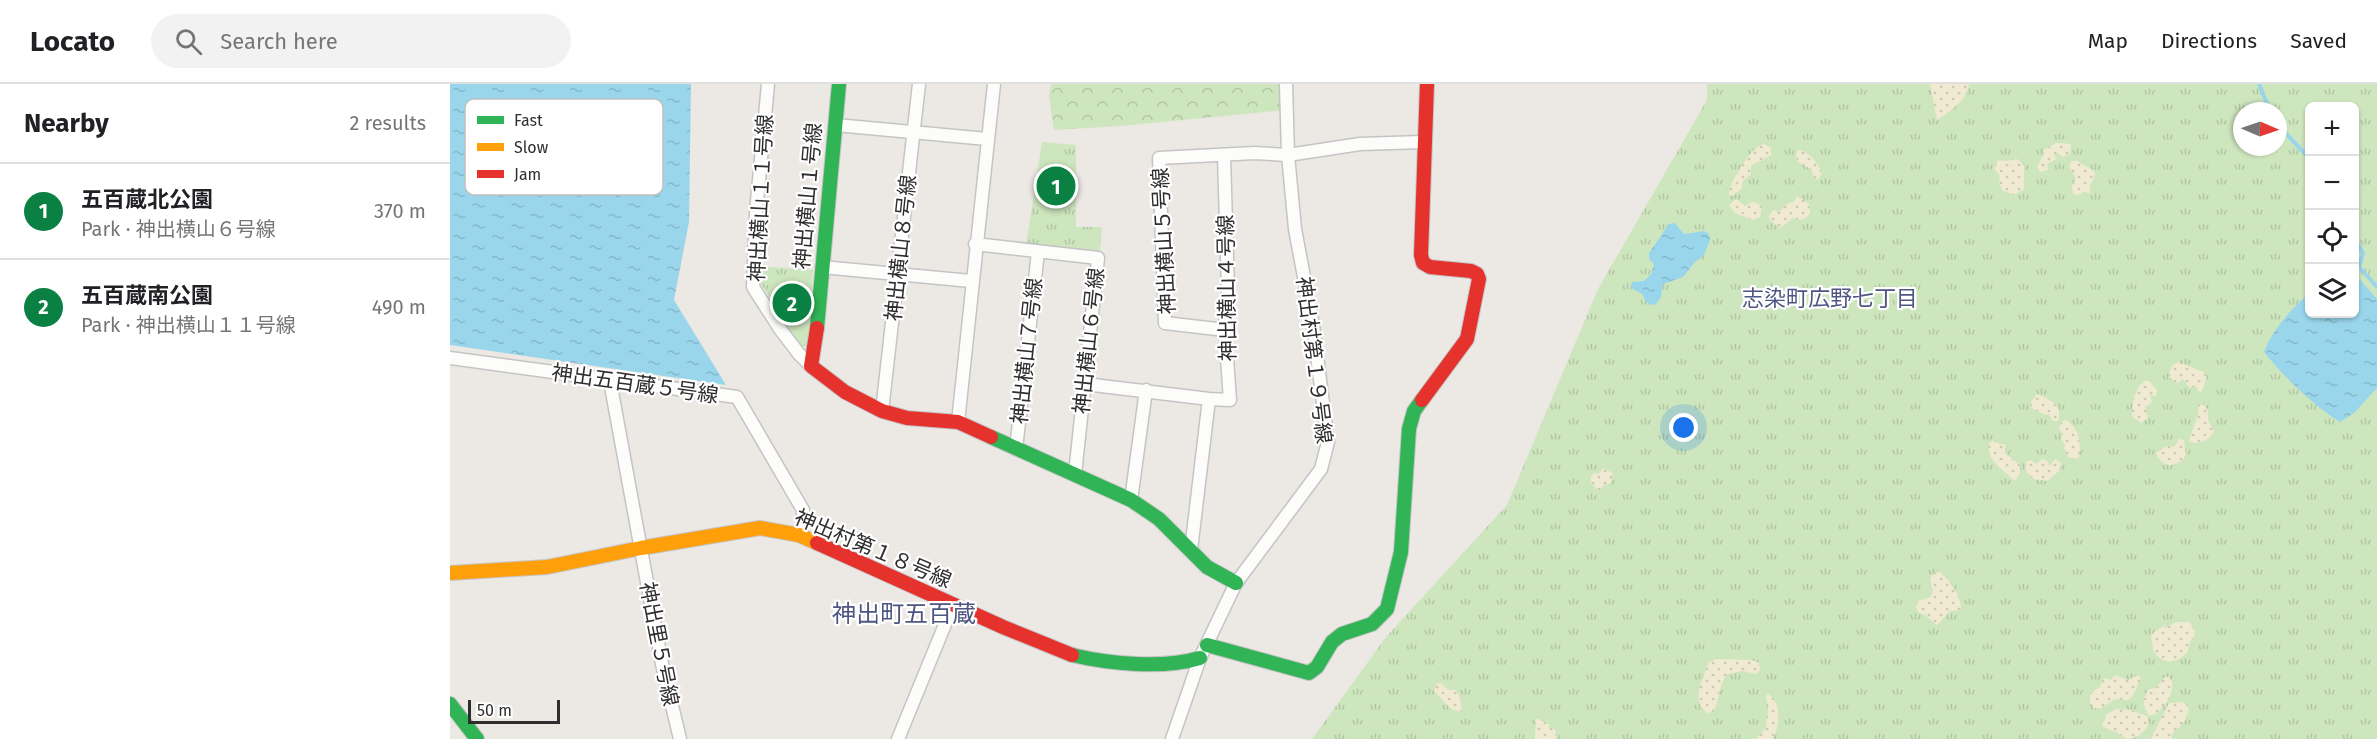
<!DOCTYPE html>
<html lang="en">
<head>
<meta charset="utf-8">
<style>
  body { margin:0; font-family:"Fira Sans","Noto Sans JP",sans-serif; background:#f2f2f2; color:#202124 }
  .controls { position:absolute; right:18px; top:18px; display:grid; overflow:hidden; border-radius:9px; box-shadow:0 2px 4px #0004 }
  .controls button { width:54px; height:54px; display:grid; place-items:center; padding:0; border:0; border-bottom:2px solid #e0e0e0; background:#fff; color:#202124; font:30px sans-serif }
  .compass { position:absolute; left:1783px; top:18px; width:54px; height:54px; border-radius:50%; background:#fff; box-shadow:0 2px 4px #0004; rotate:92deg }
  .scale { position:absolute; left:18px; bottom:15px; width:92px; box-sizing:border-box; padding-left:6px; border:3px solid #2e2e2e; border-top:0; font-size:16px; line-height:21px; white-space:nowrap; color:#2e2e2e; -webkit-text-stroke:4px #fff; paint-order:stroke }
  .you { position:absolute; left:1234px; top:344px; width:21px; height:21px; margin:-15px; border:4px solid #fff; border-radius:50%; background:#1a73e8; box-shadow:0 0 0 9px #1a73e833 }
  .badge { display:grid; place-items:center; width:39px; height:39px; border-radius:50%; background:#0b8043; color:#fff; font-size:20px; font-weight:700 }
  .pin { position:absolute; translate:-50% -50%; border:3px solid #fff; box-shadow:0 2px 6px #0006 }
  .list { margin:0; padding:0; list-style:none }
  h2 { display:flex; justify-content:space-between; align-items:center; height:78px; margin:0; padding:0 24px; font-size:26px }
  h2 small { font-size:20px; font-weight:400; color:#757577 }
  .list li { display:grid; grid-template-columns:39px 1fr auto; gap:18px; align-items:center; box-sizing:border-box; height:96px; padding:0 24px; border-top:2px solid #e0e0e0 }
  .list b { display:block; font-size:22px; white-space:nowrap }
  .list p { margin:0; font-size:20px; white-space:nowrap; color:#757577 }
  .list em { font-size:20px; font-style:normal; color:#757577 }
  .icon { flex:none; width:33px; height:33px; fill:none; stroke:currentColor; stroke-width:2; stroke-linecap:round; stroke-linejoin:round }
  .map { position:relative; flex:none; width:1927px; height:655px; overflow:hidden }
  header { display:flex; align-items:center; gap:36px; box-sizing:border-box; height:84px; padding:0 30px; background:#fff; border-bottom:2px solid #e0e0e0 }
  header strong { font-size:28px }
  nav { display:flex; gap:33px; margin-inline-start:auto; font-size:21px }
  .search { width:420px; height:54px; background:#f2f2f2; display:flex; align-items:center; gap:15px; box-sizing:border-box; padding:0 21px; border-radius:33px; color:#757577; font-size:22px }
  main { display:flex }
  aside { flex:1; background:#fff }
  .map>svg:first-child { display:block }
  .grass { fill:url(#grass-tufts); fill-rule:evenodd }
  .forest { fill:url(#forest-crowns) }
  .sand { fill:url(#sand-dots) }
  .water { fill:url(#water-ripples) }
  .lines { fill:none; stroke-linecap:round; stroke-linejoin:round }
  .stream { stroke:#99d6ec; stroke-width:4 }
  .street-casing { stroke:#c5c4c5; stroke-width:15 }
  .fast-casing { stroke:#c5c4c5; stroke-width:16 }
  .slow-casing { stroke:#c5c4c5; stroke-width:16 }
  .jam-casing { stroke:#c5c4c5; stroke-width:16 }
  .street { stroke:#fcfcfb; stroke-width:12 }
  .fast { stroke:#30b455; stroke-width:14 }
  .slow { stroke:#ff9f0a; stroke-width:14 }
  .jam { stroke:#e5322d; stroke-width:14 }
  .labels { text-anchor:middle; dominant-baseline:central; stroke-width:4.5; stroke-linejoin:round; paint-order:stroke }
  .street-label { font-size:21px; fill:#2e2e2e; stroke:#fff }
  .neighbourhood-label { font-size:22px; fill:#4d5680; stroke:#fff }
  .quarter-label { font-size:24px; fill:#4d5680; stroke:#fff }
  .key { fill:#fff; stroke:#c0c0c0; stroke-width:1.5 }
  .key-label { font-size:16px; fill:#2e2e2e }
</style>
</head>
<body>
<header>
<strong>Locato</strong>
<div class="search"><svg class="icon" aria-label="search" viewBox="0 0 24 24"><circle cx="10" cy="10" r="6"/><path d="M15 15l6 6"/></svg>Search here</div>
<nav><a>Map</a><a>Directions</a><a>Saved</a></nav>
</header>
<main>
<aside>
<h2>Nearby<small>2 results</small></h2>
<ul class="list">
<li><span class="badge">1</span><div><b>五百蔵北公園</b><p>Park · 神出横山６号線</p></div><em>370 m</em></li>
<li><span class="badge">2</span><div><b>五百蔵南公園</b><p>Park · 神出横山１１号線</p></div><em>490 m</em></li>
</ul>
</aside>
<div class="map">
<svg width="1927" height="655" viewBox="0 0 1927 655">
  <defs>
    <pattern id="grass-tufts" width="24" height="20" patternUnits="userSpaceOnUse" patternTransform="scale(1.5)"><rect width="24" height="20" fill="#cee6be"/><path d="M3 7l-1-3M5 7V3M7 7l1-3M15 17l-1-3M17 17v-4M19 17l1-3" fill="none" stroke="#b1c6a4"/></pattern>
    <pattern id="forest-crowns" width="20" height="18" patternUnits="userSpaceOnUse" patternTransform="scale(1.5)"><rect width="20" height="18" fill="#cee6be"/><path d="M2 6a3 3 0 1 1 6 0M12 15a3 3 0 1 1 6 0" fill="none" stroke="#b1c6a4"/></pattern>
    <pattern id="sand-dots" width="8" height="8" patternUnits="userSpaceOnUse" patternTransform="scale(1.5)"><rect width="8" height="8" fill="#f0ead3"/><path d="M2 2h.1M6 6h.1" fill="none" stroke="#cec9b5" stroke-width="1.8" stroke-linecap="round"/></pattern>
    <pattern id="water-ripples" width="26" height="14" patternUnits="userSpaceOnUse" patternTransform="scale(1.5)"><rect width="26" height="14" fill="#99d6ec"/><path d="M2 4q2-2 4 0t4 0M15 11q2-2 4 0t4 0" fill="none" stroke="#84b8cb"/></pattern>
  </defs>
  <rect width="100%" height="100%" fill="#ece8e4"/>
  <path class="grass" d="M1257,0h670v655h-1065l74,-102 121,-132 91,-216 109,-189zM1860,22h44v208h-44zM1792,27h36v36h-36z
    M592,58l34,3v82h26l-2,24 -74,-6z
    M310,182l53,4 -5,76h-9l-39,-64z"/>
  <path class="forest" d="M601,0h232l3,26 -164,16 -68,4 -5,-34z"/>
  <path class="sand" d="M1519,0c-2,17 -19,27 -32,36l-7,-36z
    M1606,59l15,1 -1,10 -8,3 -4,-4 -4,1 2,5 -9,5 1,6 -8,2 -3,-6 7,-11v-5z
    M1314,60l7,4v7l-20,11v8l-9,8v6l-8,7 -5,1c-1,-12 23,-51 35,-52z
    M1350,66c10,3 18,13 22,23l-4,7 -4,-3 -3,-8 -13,-7 -2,-4 1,-7z
    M1567,75l7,6v24l-10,6 -12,-5 -3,-8 1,-6 -6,-8 4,-8 7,1z
    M1622,77h5l17,10 1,4 -5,11v7l-7,-1 -4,3 -6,-1 -1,-9 4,-6 -7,-13z
    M1347,112l12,8 1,9c-5,7 -10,8 -17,5l-13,10 -10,-8 -1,-4 4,-6 6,2 8,-8 7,-2z
    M1286,115l9,7 9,-5 8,6 -2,10 -7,3 -18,-7 -6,-8z
    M1729,278l24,10 4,4 -5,15 -3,1 -3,-6 -6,2 -7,-9 -5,4h-2l-7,-6c1,-8 2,-13 10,-15z
    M1694,297h5l8,9 -1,6 -6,-1 2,7 -7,5 3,11 -7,5 -9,-7c0,-14 2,-25 12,-35z
    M1587,310c13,6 26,10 21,27h-5l-4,-7 -3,1 -15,-7v-6z
    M1753,320l5,6v10l6,11c-4,9 -15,15 -25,10 3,-12 9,-21 10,-35z
    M1616,336c12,6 17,26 12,39l-10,-2 -4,-9 1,-3 -4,-6 2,-6 -4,-3 3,-9z
    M1729,355l5,1 2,14 -3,6c-12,8 -21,7 -27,-7l11,-7 7,1z
    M1543,356l6,4h6l1,10 14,11v8l-4,7 -4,-1c-10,-11 -26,-19 -23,-35z
    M1592,375l5,2 3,5 5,-7 6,4 -2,8 -12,10 -13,-2 -8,-7v-10l4,-2 6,4z
    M1153,384l10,5 -3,11 -6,1 -5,6 -8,-9v-6l3,-3 5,1z
    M1488,487c11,7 24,26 23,39l-11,1 -13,14 -12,-10 -6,-2 -3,-6 2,-6 13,-4 2,-6 -3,-11 2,-5z
    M1726,538h14l5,10 -1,6 -3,2 -4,13c-3,2 -5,4 -8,6 -19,9 -30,-9 -27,-25l13,-9 -1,4z
    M1266,575l36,1 7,3 1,7 -4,4 -14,-3 -15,3c-10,15 -7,27 -14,38l-6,1c-18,-14 -3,-35 2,-51z
    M1665,591l13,5 10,-5 3,4c-5,7 -5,15 -13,21l-13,-1 -15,10 -6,-1 -4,-4v-10l10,-7 4,-9 7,2z
    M1715,593h4l3,5c2,13 -10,32 -23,34 -7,-11 -7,-17 0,-27l7,-1z
    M991,599l7,7h7l4,5 3,14 -2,3 -9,-3 -17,-18 2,-7z
    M1318,610c15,9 11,32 5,45h-17l10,-11 2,-18 -2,-15z
    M1732,618l6,3c2,13 -5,20 -15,27l-1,7h-21l18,-36z
    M1666,625l14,1 17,6 2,8c-5,8 -12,15 -22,15 -8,-7 -15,-8 -25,-13l5,-12z
    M1086,634l13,6v5l4,-1 3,3v8h-21z"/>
  <path class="water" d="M0,0h241l-2,138 -15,78 52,85 -276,-40z
    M1225,139l9,11 20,-3 5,3 1,6 -6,15 -9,7 -12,15 -20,7 -2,13 -5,7 -4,1 -6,-3 -4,-8 -11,-6 1,-6 12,-1 7,-7 3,-10 -5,-5v-6l20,-29z
    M1905,190l22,25v89l-23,25 -14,9c-25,-15 -58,-47 -76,-70 10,-25 26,-41 45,-59l1,21h44z"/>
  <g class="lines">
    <path class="stream" d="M1809,0l11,27
      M1828,41l32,34
      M1904,153l9,16 -4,14 18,20"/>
    <g class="street-casing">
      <path id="street" d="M318,0l-12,128 -3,75 27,42 19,25 12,12
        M386,41l151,14
        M525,160l123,14 -23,216
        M372,183l149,14
        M775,246l-60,-7 -6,-165 96,-5 33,2 72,-11 63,-2
        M0,274l287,39 66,113v12l-4,13
        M160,297l52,283 18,75
        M635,300l124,15 -18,151
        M759,315l21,1 -5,-70 3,-37 -4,-138
        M432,327l37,-327
        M508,338l36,-338
        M566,365l22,-197
        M681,416l15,-110
        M448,655l55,-134
        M722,655l28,-81 36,-75 85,-114 7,-27 -15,-117 -18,-96 -7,-74 -2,-71"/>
    </g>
    <g class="fast-casing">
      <path id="fast" d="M367,244l22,-244
        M541,353l140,63 28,19 48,48 29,16
        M757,561l102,28 8,-6 15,-25 10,-8 30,-10 15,-15 14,-57 8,-123 5,-18 8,-11
        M622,571c38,9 91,14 128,3
        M0,620l27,35"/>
    </g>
    <g class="slow-casing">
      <path id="slow" d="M0,489l97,-6 94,-19 119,-20 39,7 18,8"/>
    </g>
    <g class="jam-casing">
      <path id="jam" d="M367,244l-6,38 34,26 37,19 25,7 51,4 33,15
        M972,316l45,-61 12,-60 -2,-5 -6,-3 -41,-4 -7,-4 -2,-8 6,-171
        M367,459l186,84 69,28"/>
    </g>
    <use href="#street" class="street"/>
    <use href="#fast" class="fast"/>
    <use href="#slow" class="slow"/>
    <use href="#jam" class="jam"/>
  </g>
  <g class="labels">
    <g class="street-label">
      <text transform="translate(358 112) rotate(-85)">神出横山１号線</text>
      <text transform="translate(311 114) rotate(-87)">神出横山１１号線</text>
      <text transform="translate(714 157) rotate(-93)">神出横山５号線</text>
      <text transform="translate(451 164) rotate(-84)">神出横山８号線</text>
      <text transform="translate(777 204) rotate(-91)">神出横山４号線</text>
      <text transform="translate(639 257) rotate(-84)">神出横山６号線</text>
      <text transform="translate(577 267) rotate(-84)">神出横山７号線</text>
      <text transform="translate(864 276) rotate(83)">神出村第１９号線</text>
      <text transform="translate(185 300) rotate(8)">神出五百蔵５号線</text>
      <text transform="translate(423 465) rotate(23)">神出村第１８号線</text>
      <text transform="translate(209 560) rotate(79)">神出里５号線</text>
    </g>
    <g class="neighbourhood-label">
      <text x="1380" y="214">志染町広野七丁目</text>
    </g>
    <g class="quarter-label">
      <text x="454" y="530">神出町五百蔵</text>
    </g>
  </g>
  <rect x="15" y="15" width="198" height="96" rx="9" class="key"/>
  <rect x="27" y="32" width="27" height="8" fill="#30b455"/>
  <rect x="27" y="59" width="27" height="8" fill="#ff9f0a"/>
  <rect x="27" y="86" width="27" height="8" fill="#e5322d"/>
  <g class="key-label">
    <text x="64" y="42">Fast</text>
    <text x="64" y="69">Slow</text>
    <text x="64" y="96">Jam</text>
  </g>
</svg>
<div class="controls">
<button>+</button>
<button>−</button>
<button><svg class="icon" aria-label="locate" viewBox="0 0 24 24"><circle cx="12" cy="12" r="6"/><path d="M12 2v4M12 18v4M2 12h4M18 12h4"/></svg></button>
<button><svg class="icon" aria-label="layers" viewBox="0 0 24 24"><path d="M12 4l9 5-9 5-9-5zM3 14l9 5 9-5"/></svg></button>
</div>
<svg class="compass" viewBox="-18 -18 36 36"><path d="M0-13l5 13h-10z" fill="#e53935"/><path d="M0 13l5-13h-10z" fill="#757577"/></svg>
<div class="scale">50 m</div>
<div class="you"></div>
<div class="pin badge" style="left:606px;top:102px">1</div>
<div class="pin badge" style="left:342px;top:219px">2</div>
</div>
</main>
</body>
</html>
